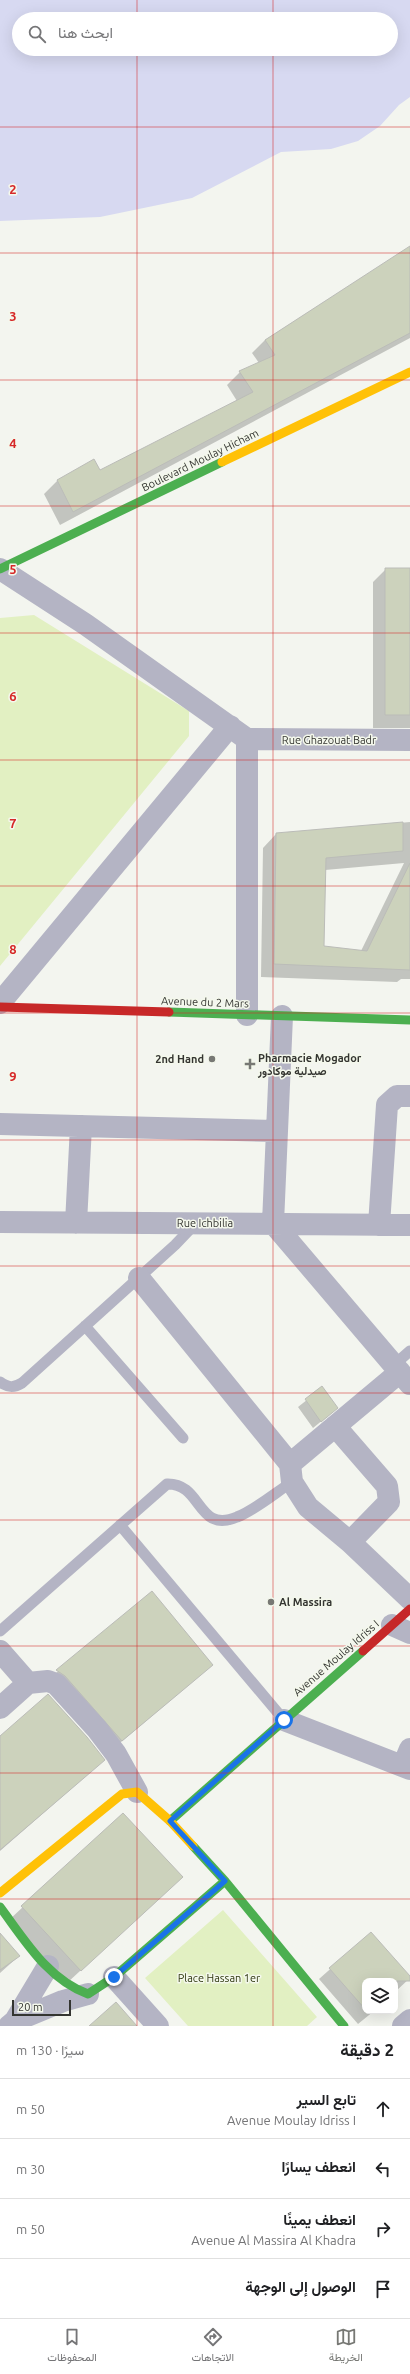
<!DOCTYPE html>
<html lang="ar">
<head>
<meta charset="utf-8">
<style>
  body { margin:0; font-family:Ubuntu,Vazirmatn,sans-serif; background:#f6f6f6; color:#202124; direction:rtl }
  .controls { position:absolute; right:12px; bottom:12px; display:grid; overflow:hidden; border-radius:8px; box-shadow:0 4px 16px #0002 }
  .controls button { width:36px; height:36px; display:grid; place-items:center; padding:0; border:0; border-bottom:1px solid #e0e0e0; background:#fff; color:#202124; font:20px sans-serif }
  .scale { position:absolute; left:12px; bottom:10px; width:59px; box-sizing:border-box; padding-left:4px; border:2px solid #343531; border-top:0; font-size:11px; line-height:14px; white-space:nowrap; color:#343531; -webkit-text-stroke:3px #f4f8ec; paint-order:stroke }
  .stop { position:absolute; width:12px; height:12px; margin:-9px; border:3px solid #1a73e8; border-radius:50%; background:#fff }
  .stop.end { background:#1a73e8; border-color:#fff; box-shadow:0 1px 4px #0008 }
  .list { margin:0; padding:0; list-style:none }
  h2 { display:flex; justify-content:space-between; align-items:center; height:52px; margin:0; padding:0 16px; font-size:17px }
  h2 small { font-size:13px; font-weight:400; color:#757577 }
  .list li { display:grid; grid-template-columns:26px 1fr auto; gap:12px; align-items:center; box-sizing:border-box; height:60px; padding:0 16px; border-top:1px solid #e0e0e0 }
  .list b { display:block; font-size:15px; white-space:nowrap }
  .list p { margin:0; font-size:13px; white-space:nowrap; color:#757577 }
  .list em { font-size:13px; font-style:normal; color:#757577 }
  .icon { flex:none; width:22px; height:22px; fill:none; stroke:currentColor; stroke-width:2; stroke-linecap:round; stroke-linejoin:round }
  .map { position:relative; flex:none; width:410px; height:2026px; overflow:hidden; direction:ltr }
  .search { position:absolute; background:#fff; box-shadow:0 4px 16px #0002; left:12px; right:12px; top:12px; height:44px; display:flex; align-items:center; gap:10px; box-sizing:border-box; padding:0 14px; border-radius:22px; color:#757577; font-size:15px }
  .sheet { height:292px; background:#fff }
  nav { display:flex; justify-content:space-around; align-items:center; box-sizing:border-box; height:56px; border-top:1px solid #e0e0e0; background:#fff; font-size:11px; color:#757577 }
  nav a { display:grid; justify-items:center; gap:2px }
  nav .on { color:#777874 }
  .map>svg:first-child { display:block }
  .green { fill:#e2f0c2 }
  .water { fill:#d7d9f1; fill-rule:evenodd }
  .shadow { fill:#0003; fill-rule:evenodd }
  .building { fill:#ccd2bc; stroke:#bbbcb8 }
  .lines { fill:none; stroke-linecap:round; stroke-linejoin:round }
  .lane { stroke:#b4b4c4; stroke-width:11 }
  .street { stroke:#b4b4c4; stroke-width:22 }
  .fast { stroke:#4caf50; stroke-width:9 }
  .slow { stroke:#ffc107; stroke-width:9 }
  .jam { stroke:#c62828; stroke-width:9 }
  .route { stroke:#1a73e8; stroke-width:5 }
  .grid { fill:none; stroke:#d62828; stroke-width:1; stroke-opacity:0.55 }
  .poi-dot { fill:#777874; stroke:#f4f8ec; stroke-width:1.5 }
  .labels { text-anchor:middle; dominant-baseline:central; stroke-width:3; stroke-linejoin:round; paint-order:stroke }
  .street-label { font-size:11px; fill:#343531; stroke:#f4f8ec }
  .poi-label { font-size:11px; font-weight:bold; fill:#343531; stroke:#f4f8ec; text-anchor:start }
  .park-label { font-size:11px; fill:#303911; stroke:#f4f8ec }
  .grid-label { font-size:13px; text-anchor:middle; font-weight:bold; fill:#d62828; stroke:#f4f8ec; stroke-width:3; stroke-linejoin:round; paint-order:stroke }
</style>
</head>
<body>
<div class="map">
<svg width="410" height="2026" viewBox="0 0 410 2026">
  <rect width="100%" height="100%" fill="#f3f5ef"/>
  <path class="green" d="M34,615l155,96v25l-189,230v-348z
    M223,1910l94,107 -10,9h-119l-43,-48z"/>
  <path class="water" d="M0,0h410v97l-11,8 -19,21 -22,15 -27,8 -50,3 -89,46 -92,19 -100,4zM19,19h372v30h-372z"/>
  <path class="shadow" d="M410,247v91l-350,187 -16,-31 14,-14 42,-8 137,-71 -10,-16 13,-13 19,-9 -7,-10 13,-13z
    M386,569h24v159h-37v-146z
    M410,822v157h-9l-4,3 -136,-5 2,-129 13,-14zM404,863l-43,88 -38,-4 2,-77z
    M322,1388l7,27 -16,13 -15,-21z
    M151,1592l61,73 -104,88 -65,-69z
    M0,1737l104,23 -104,91z
    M123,1814l45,76 -101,93 -58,-63z
    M371,1933l39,45 -15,14v-11h-30v30h9l-16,13 -39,-45z
    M0,1934l19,22 -19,17z"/>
  <path class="building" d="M410,246v87l-337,179 -16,-32 37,-21 6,11 153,-78 -14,-21 36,-16 -10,-15z
    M385,568h25v147h-25z
    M403,822v29l-77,7 -2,88 43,5 43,-88v107l-136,-6 2,-131z
    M322,1386l16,22 -17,14 -16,-23z
    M152,1591l61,74 -91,76 -57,-65 -9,-6z
    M48,1694l39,43 18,23 -105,90v-114z
    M123,1813l60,64 -102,94 -60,-65z
    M371,1932l39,44v5h-45v28l-36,-41z
    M0,1933l20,23 -20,14z
    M116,2002l21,24h-48z"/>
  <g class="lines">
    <path class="lane" d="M85,1326l98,112
      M394,1365l16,-14
      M0,1382c8,6 14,6 22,1l153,-138 20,-21
      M120,1525l164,195
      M0,1631l167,-147c36,-1 29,50 70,33 18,-7 38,-24 55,-35"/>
    <path class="street" d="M0,569l85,55 162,115v276
      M247,739l163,1
      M0,1003l230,-277
      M282,1016l-9,207 137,161
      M0,1124l275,7
      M0,1222l410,3
      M76,1223l5,-97
      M379,1225l8,-120 10,-9h13
      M139,1278l151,186 110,-92
      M335,1426l52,60 2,16 -39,40
      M290,1464l2,18 16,25 42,35 60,57
      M392,1625l18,8
      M0,1651l28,32 -28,25
      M28,1683l20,-2 8,3 41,45 19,25 21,38
      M284,1720l126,49
      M403,1766l7,-17
      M114,1977l44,49
      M15,2021l33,-55
      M9,2026l6,-5 48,-20 25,-7
      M403,2026l7,-6"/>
    <path class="fast" d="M0,569l222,-107
      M169,1012l241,8
      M170,1821l193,-170
      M193,1846l32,35 119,145
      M0,1907c24,32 48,73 88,87l26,-17 111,-96"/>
    <path class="slow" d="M222,462l188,-90
      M0,1893l122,-99 15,-2 33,29 23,25"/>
    <path class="jam" d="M0,1007l169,5
      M363,1651l47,-42"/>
  </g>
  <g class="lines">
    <path class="route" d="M114,1977l111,-96 -55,-60 114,-101"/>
  </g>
  <path class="grid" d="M137,0v19M273,0v19M137,49v1977M273,49v1977M0,127h410M0,253h410M0,380h410M0,506h410M0,633h410M0,760h410M0,886h410M0,1013h410M0,1140h410M0,1266h410M0,1393h410M0,1520h410M0,1646h410M0,1773h410M0,1899h410"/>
  <g class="poi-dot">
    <circle cx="212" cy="1059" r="4"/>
    <path d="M248 1058h4v4h4v4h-4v4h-4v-4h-4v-4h4z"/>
    <circle cx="271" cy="1602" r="4"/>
  </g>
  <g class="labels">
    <g class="street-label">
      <text transform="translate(200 460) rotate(-26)">Boulevard Moulay Hicham</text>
      <text x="329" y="740">Rue Ghazouat Badr</text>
      <text transform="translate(205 1002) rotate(2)">Avenue du 2 Mars</text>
      <text x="205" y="1223">Rue Ichbilia</text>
      <text transform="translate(336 1658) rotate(-41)">Avenue Moulay Idriss I</text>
    </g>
    <g class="poi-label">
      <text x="258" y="1058">Pharmacie Mogador<tspan x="258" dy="13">صيدلية موكادور</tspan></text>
      <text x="204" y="1059" text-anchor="end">2nd Hand</text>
      <text x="279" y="1602">Al Massira</text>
    </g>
    <g class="park-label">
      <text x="219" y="1978">Place Hassan 1er</text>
    </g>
  </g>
  <g class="grid-label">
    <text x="13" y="194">2</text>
    <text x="13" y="321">3</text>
    <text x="13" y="448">4</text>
    <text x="13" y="574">5</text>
    <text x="13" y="701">6</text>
    <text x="13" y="828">7</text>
    <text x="13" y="954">8</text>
    <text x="13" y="1081">9</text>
  </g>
</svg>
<div class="controls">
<button><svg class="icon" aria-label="layers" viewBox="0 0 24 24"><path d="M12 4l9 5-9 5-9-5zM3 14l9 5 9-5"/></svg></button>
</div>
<div class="scale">20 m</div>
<div class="stop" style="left:284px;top:1720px"></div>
<div class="stop end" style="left:114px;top:1977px"></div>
<div class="search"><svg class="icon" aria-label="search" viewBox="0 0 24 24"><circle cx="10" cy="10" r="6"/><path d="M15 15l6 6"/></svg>ابحث هنا</div>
</div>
<section class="sheet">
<h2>2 دقيقة<small>سيرًا · 130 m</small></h2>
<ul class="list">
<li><svg class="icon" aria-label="ahead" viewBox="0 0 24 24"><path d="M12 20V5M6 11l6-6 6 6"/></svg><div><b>تابع السير</b><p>Avenue Moulay Idriss I</p></div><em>50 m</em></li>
<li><svg class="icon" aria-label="left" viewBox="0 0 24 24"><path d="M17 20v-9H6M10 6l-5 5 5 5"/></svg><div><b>انعطف يسارًا</b></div><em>30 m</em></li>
<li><svg class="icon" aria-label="right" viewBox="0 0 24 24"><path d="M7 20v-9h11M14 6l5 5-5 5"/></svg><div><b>انعطف يمينًا</b><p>Avenue Al Massira Al Khadra</p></div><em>50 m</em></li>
<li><svg class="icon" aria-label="arrive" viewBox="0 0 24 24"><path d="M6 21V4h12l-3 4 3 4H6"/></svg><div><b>الوصول إلى الوجهة</b></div></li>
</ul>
</section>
<nav>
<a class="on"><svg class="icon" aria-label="map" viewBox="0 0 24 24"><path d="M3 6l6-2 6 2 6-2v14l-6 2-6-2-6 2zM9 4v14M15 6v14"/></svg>الخريطة</a>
<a><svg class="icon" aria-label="directions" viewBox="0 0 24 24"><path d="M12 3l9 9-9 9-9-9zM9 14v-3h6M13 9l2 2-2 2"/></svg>الاتجاهات</a>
<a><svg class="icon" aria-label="saved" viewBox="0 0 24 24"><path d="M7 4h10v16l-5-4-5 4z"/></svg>المحفوظات</a>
</nav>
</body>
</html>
